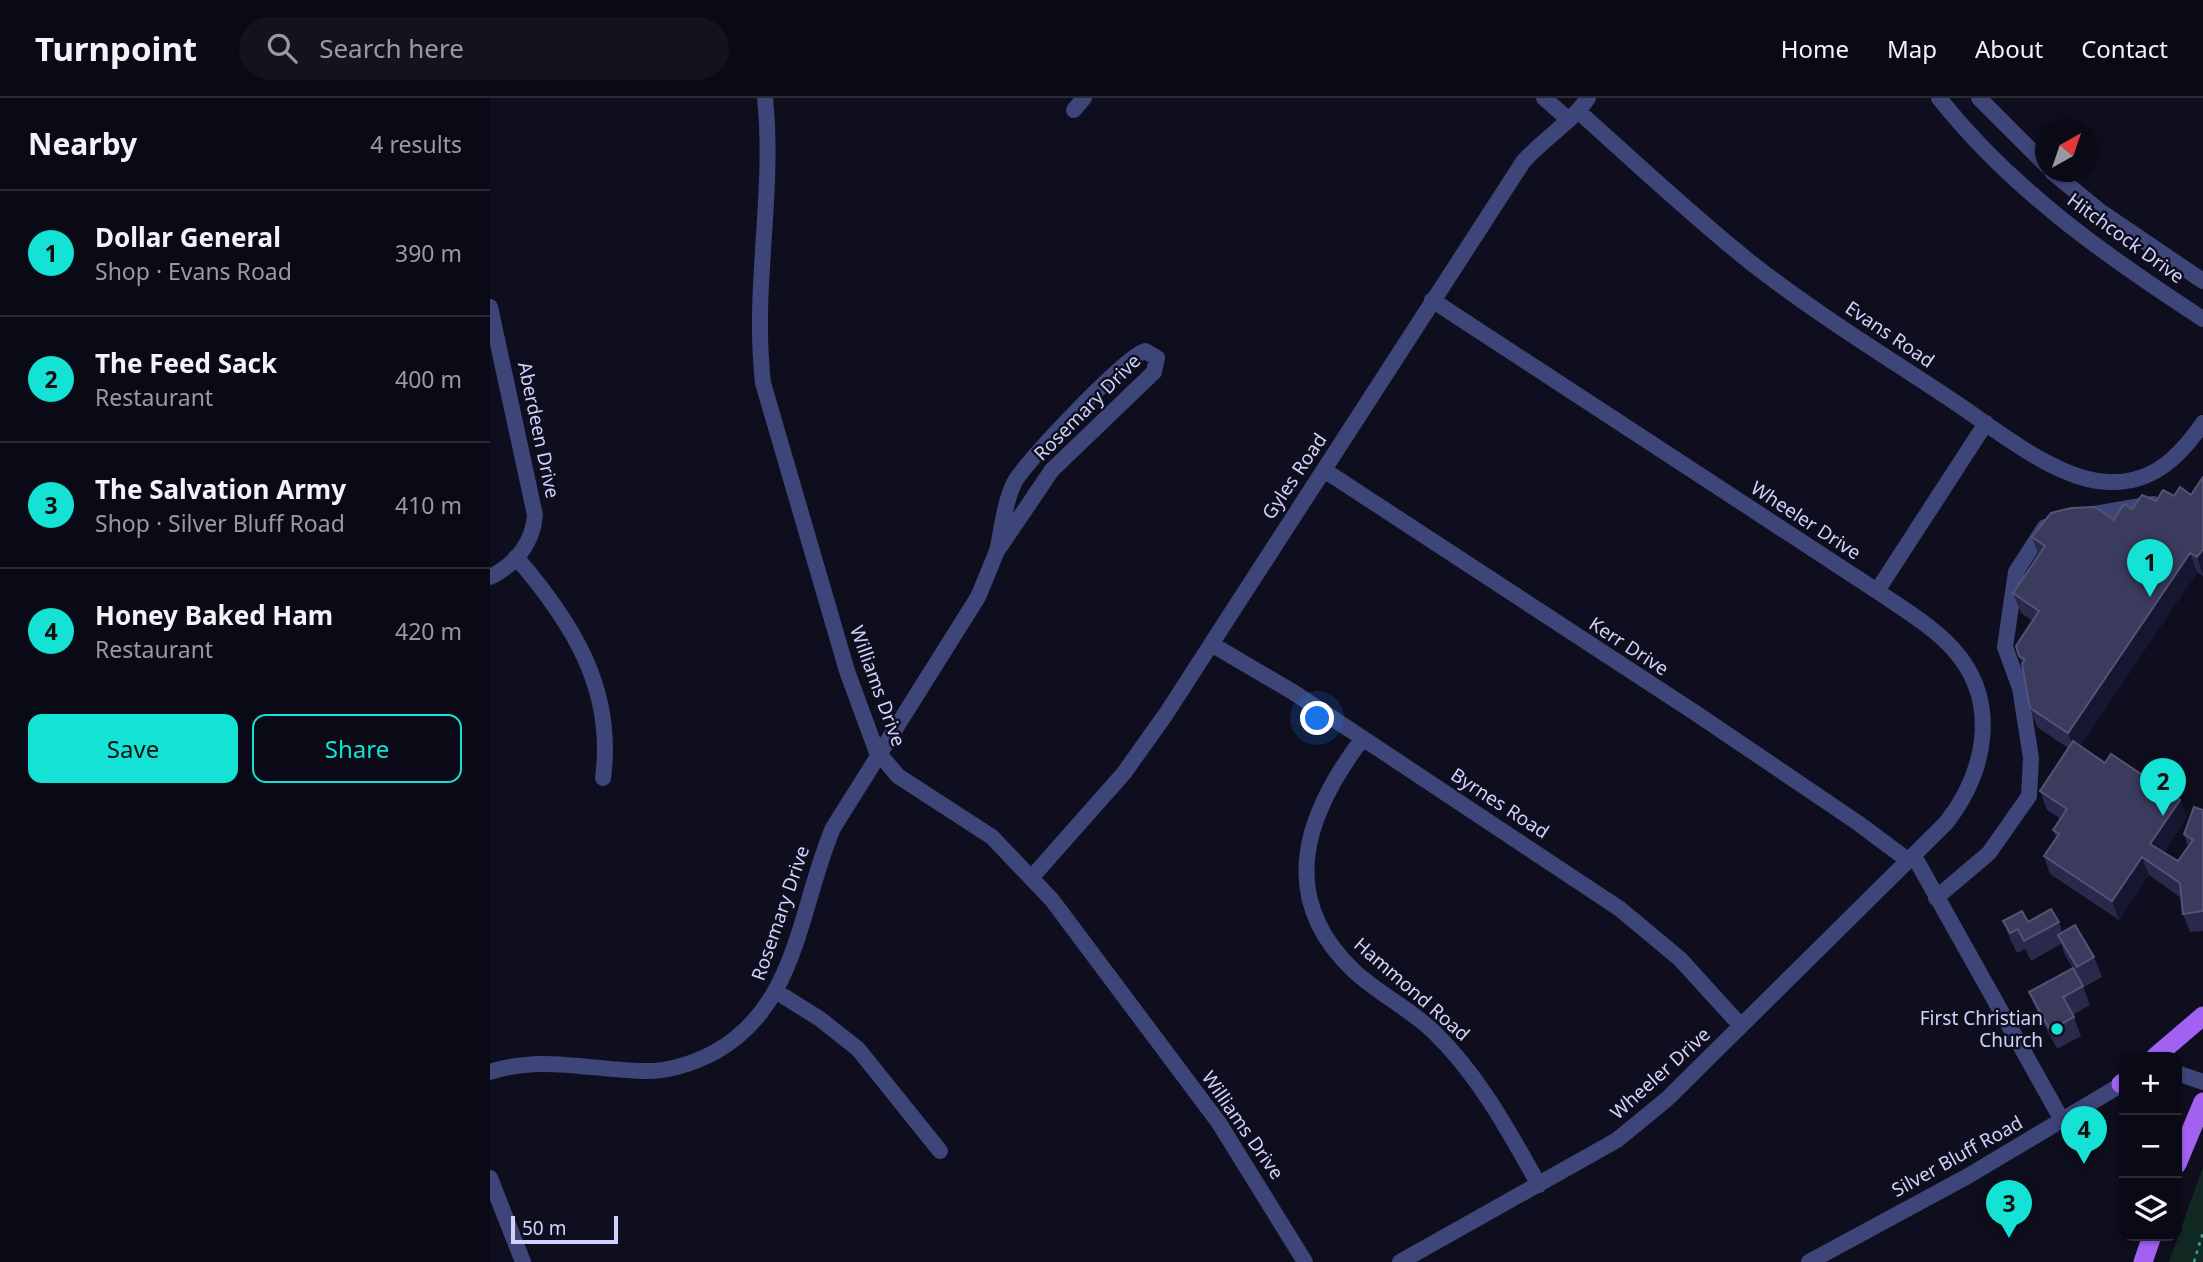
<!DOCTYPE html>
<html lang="en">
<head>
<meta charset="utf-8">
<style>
  body { margin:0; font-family:"Noto Sans",sans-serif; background:#13131f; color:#f1f3f6 }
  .controls { position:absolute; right:21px; bottom:21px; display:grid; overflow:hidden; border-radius:14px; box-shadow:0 2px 5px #0004 }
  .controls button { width:63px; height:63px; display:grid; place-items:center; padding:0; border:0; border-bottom:2px solid #2a2b35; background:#0a0a16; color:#f1f3f6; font:35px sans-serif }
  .compass { position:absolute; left:1545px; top:21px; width:63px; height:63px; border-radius:50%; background:#0a0a16; box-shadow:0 2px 5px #0004; rotate:40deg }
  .scale { position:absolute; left:21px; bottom:18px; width:107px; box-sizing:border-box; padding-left:7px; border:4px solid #d0d2fb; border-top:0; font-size:19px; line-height:24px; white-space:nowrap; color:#d0d2fb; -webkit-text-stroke:5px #0e0e1e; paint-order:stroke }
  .you { position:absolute; left:828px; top:621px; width:24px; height:24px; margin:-18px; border:5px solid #fff; border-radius:50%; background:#1a73e8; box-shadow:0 0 0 10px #1a73e833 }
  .badge { display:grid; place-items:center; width:46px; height:46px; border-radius:50%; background:#14e2d4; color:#111; font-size:23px; font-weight:700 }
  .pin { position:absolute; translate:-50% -58px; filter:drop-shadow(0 2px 4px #0008) }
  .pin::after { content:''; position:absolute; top:37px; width:24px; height:21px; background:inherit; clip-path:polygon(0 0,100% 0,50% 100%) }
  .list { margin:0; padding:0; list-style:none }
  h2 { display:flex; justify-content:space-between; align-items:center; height:91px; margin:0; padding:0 28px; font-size:30px }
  h2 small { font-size:23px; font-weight:400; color:#999aa1 }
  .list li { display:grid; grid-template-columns:46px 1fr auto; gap:21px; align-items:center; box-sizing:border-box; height:126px; padding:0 28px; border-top:2px solid #2a2b35 }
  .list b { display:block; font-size:26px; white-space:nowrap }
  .list p { margin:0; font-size:23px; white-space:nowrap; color:#999aa1 }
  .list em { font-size:23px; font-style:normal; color:#999aa1 }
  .actions { display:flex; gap:14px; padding:21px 28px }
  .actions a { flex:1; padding:16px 0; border:2px solid #14e2d4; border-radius:14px; text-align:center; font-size:24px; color:#14e2d4 }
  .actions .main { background:#14e2d4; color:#111 }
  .icon { flex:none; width:38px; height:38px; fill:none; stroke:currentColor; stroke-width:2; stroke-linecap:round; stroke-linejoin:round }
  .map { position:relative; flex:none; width:1713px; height:1164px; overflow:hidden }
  header { display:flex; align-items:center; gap:42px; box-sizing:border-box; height:98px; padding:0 35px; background:#0a0a16; border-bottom:2px solid #2a2b35 }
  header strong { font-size:33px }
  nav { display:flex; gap:38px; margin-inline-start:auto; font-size:24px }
  .search { width:490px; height:63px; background:#13131f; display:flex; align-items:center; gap:18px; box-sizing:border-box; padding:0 24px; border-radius:38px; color:#999aa1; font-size:26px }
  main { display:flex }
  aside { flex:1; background:#0a0a16 }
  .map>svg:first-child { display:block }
  .green { fill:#122823 }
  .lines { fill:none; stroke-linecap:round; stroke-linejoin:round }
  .path { stroke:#38a68d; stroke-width:2.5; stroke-dasharray:3.5 5; stroke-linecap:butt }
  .minor { stroke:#3d4579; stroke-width:16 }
  .major { stroke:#a361f1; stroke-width:19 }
  .wall { fill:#2a294b }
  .shaded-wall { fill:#171631 }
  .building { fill:#3b3b5e; stroke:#535377; stroke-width:2 }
  .poi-dot { fill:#14e2d4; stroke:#0e0e1e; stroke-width:2.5 }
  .labels { text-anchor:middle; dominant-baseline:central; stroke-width:5; stroke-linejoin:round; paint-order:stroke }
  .street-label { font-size:19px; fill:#d0d2fb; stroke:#0e0e1e }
  .poi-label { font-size:19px; fill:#d0d2fb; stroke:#0e0e1e; text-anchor:end }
</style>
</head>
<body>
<header>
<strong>Turnpoint</strong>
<div class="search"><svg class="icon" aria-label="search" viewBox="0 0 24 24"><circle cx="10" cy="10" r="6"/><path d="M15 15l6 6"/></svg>Search here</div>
<nav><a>Home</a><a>Map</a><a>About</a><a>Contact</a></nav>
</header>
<main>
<aside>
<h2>Nearby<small>4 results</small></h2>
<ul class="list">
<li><span class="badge">1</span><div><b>Dollar General</b><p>Shop · Evans Road</p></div><em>390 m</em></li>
<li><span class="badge">2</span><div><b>The Feed Sack</b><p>Restaurant</p></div><em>400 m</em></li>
<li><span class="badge">3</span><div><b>The Salvation Army</b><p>Shop · Silver Bluff Road</p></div><em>410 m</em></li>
<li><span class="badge">4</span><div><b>Honey Baked Ham</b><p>Restaurant</p></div><em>420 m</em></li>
</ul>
<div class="actions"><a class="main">Save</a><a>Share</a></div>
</aside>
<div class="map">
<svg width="1713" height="1164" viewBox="0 0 1713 1164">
  <rect width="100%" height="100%" fill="#0e0e1e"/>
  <path class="green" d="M1713,1069v95h-34z"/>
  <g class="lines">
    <path class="path" d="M1704,1164l9,-30"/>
    <path class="minor" d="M275,0c10,95 -13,190 -2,285l84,288 29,79 22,26 94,61 60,63 167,223 86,139
      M1054,0l25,22
      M1449,0c72,91 167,158 264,221
      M1489,0l67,67
      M584,12l10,-12
      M1088,13c57,51 112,103 172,151 65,51 137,95 206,141 42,28 102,78 153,79 44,2 71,-26 94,-59
      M1562,74l49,40 102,69
      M0,209l45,208c-2,28 -20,50 -45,62
      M655,253l12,7 -3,14 -102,98 -55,81c5,-22 7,-47 17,-68 10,-20 113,-128 131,-132z
      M834,372l373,244 161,109 51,38
      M1592,418l71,-12
      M26,459c56,65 99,132 87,221
      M1387,493l109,-168
      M723,547l80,47 327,217 60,50 61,67
      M873,640c-57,75 -88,158 -9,233 25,23 56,38 80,61 46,45 74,98 105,153
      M1424,758l149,266
      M542,779l92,-104 42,-59 357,-552c20,-23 48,-39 65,-64
      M1446,800l53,-45 40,-57 2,-38 -11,-70 -15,-41 11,-75 29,-45
      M287,894l43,27 38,30 82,102
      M0,974c52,-17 100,-2 153,-1 26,1 49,-7 72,-19 83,-46 84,-144 118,-224l145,-231 19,-46
      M1687,975l26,9
      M0,1080l33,84
      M910,1164l217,-122 50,-41 279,-276c40,-51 54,-121 8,-173 -20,-23 -51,-41 -77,-59l-445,-291
      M1319,1164l159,-86 156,-93"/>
    <path class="major" d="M1665,959l48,-41
      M1631,986l3,-2
      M1687,1066l26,-62
      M1653,1164l9,-26"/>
  </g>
  <path class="wall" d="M1713,379v99l-6,-4 -117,174 25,17 75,37 6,18 -22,34 14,9 10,-14 -4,-13 19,-24v121l-13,1 -7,-18 -2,-16 -32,-23 -30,45 -69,-46 -6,-18 12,-19 -3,-7 8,-11 -14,-9 -7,-19 28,-43 -31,-21 -7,-19 -8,-44 -6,-18 17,-25 -12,-8 -8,-20 26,-37 -7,-19 82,-17 18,-11 24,-8 18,-5 17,-1z
    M1513,823l56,1 3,10 32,25 8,20 -18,10 -19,-32 -4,-11 -30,17 -6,-12 -8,4 -6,-12z
    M1593,888l7,19 -17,10 8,21 -24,13 -20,-38 -8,-19z"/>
  <path class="shaded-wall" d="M1713,451v26l-6,-18z
    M1700,455l7,19 -122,181 -7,-20z
    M1690,702l6,18 -29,44 -7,-18z
    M1652,759l7,18 -30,45 -7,-19z"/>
  <path class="building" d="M1713,379v72l-6,8 -7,-4 -122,180 -38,-25 -8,-44 3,-4 -6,-4 -3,-10 23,-35 -26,-18 32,-47 -13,-9 19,-24 20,-5 24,-1 19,13 10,-16 8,5 10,-14 14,6 7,-11 11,6 6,-9 11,8z
    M1583,643l32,22 6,-9 69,46 -30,44 28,17 15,-21 -9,-6 10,-27 9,3v101l-20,3 -3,-31 -38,-26 -30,44 -68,-45 15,-22 -6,-4 14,-21 -27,-18z
    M1561,811l8,13 -35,19 -6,-12 -8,4 -7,-12 19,-10 6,11z
    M1585,827l19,32 -17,10 -19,-32z
    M1583,870l10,18 -20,11 11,20 -24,13 -21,-38z"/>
  <circle class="poi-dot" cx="1567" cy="931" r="7"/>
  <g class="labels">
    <g class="street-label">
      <text transform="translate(1636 140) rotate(36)">Hitchcock Drive</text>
      <text transform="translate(1400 236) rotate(34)">Evans Road</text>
      <text transform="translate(597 309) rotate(-45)">Rosemary Drive</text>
      <text transform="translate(49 332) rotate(78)">Aberdeen Drive</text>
      <text transform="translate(804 378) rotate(-56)">Gyles Road</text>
      <text transform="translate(1316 422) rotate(33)">Wheeler Drive</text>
      <text transform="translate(1139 548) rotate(33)">Kerr Drive</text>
      <text transform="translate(388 588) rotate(70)">Williams Drive</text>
      <text transform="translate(1010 705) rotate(33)">Byrnes Road</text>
      <text transform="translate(290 815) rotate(-71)">Rosemary Drive</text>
      <text transform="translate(922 891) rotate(41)">Hammond Road</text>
      <text transform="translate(1170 975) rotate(-42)">Wheeler Drive</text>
      <text transform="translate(753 1027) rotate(55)">Williams Drive</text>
      <text transform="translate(1467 1058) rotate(-29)">Silver Bluff Road</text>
    </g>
    <g class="poi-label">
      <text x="1553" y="920">First Christian<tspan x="1553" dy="22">Church</tspan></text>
    </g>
  </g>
</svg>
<div class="controls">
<button>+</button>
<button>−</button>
<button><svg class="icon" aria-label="layers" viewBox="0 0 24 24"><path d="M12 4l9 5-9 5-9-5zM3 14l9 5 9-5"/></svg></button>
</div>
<svg class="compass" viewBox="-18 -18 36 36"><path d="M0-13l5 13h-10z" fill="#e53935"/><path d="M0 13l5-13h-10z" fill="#999aa1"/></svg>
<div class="scale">50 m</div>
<div class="you"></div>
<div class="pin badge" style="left:1660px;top:499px">1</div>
<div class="pin badge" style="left:1673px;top:718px">2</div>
<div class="pin badge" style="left:1519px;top:1140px">3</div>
<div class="pin badge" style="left:1594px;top:1066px">4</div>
</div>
</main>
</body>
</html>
